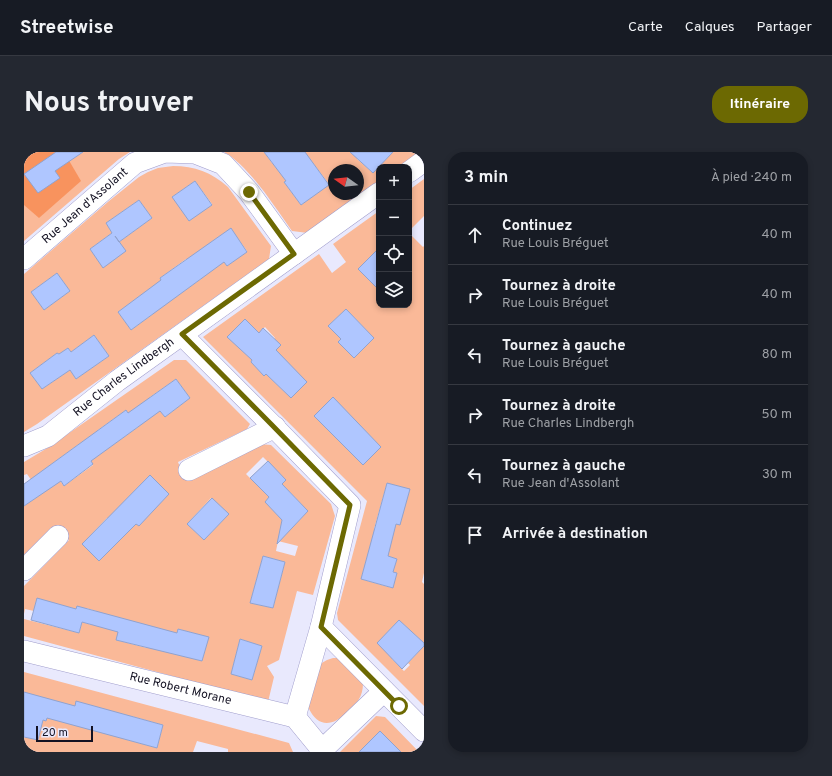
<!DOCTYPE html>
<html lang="fr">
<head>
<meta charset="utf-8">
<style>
  body { margin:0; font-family:Overpass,sans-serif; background:#242831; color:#f1f3f6 }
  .controls { position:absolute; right:12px; top:12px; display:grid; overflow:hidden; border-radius:8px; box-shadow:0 2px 6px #0003 }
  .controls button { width:36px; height:36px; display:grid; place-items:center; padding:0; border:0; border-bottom:1px solid #363941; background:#171b24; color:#f1f3f6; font:20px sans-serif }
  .compass { position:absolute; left:304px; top:12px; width:36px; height:36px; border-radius:50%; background:#171b24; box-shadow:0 2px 6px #0003; rotate:285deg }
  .scale { position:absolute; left:12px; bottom:10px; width:57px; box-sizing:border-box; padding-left:4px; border:2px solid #131122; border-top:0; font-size:11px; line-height:14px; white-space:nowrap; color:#131122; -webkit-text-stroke:3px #e9e9fd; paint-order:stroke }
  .stop { position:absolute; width:12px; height:12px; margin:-9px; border:3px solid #6c6902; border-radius:50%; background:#fff }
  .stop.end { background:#6c6902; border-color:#fff; box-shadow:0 1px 4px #0008 }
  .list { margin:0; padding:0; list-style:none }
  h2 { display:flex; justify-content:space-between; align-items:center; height:52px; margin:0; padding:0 16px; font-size:17px }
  h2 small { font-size:13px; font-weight:400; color:#9ea1a6 }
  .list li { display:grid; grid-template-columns:26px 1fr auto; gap:12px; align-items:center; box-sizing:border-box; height:60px; padding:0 16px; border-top:1px solid #363941 }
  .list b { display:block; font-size:15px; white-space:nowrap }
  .list p { margin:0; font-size:13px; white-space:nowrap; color:#9ea1a6 }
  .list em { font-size:13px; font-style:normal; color:#9ea1a6 }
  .icon { flex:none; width:22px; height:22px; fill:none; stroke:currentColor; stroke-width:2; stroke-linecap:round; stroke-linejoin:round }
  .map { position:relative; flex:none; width:400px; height:600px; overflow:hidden; border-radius:16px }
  header { display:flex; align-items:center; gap:24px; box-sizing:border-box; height:56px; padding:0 20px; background:#171b24; border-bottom:1px solid #363941 }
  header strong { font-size:19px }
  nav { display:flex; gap:22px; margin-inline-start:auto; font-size:14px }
  .intro { display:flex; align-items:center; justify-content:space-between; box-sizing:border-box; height:96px; padding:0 24px }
  h1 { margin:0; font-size:28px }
  .button { padding:10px 18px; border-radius:16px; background:#6c6902; color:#fff; font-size:14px; font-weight:700 }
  main { display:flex; gap:24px; padding:0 24px }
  aside { flex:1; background:#171b24; border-radius:16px; box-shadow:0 2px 6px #0003 }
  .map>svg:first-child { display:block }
  .green { fill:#fab998; fill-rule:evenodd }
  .forest { fill:#f8935e }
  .building { fill:#afc6ff; stroke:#90a2ce }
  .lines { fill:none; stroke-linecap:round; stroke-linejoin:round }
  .minor-casing { stroke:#a09dcc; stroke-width:22 }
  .minor { stroke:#fff; stroke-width:21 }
  .route { stroke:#6c6902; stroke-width:5 }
  .labels { text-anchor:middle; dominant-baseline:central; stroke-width:3; stroke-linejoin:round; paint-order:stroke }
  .street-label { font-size:12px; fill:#131122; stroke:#e9e9fd }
</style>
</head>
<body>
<header>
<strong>Streetwise</strong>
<nav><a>Carte</a><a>Calques</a><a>Partager</a></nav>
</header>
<div class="intro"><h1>Nous trouver</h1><a class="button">Itinéraire</a></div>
<main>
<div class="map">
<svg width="400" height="600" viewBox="0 0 400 600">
  <rect width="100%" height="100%" fill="#e9e9fd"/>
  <path class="green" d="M0,0h46l4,6 9,-6h47l-11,7 -95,82z
    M200,0h40l8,11 14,-11h77l-6,7 16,14 20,-21h28l-21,15h-21v15l-71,51 -16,-2c-18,-25 -42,-64 -68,-79zM288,10l17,22 -28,21 -17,-23zM310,18h24v24h-24z
    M149,14c22,0 38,6 55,21l43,59 -2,13 -232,165 -13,8v-158l85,-73 30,-24 9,-5 10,-4zM171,29l17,23v1l-40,-8zM115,48l13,18 -33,24 -16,25 -13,-18 22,-16 -6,-10zM207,77l16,22 -20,15 -17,-23zM162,107l15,20 -27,19 -14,-20zM33,121l13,18 -26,19 -13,-18zM116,144l13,18 -22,16 -13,-18zM70,183l15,21 -33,23 -6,-9 -28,19 -12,-16 27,-20 2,1 9,-6 3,4z
    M400,27v37l-15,15v-41z
    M355,59v45l-4,-3 -17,16 21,21v15h30v-72l14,14 1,-1v327l-2,9 2,2v59l-25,-23 -16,17 15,16 -6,6 12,12 6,-6 -2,-2 16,-17v60l-86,-86 -1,-7 30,-112 -164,-164 116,-83 13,19 14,-11 -13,-18zM322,157l28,29 -20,20 -16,-16 3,-3 -13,-13zM221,167l14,14 6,-6 10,11 -1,1v13l33,30 -16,16 -25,-24 -2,1 -13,-13 1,-2 -24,-23zM309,246l48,49 -18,18 -49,-49zM363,331l23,7 -14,34 -3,10 -19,-5zM345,399l28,8 -4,13 4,1 -5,15 -31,-9z
    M150,208h12l64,64 -3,5 -69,33 7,18 74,-36 12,1 60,59 4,12 -22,79 -16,-4 -18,69 -12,6 7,11 -6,25 -244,-66v-17l55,14 3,-11 10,3 4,-14 -10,-3 -2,3 -47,-12 -3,12 -9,-2 -1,5v-28l45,-46 -13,-12 -32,32v-54l17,-12 -14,-20 -3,1v-13l25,-15zM152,227l14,19 -25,19 -15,-20zM102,258l12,17 -28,20 -12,-17zM55,292l14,21 -29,21 -15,-20zM239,305l23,23 -4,4 26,27 -17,18 -26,-27 4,-5 -23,-23zM126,323l19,19 -9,9 -19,15 -17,-16zM187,346l17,17 -24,25 -17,-16zM83,366l18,17 -26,26 -17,-17zM254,389l20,5 -3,10 -19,-5zM239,404l22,6 -12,46 -23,-5zM129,475l-6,21 -31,-8zM154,477l30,8 -6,24 -30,-8zM216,487l22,7 -10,34 -21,-6z
    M309,506h6l24,25c0,14 -6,20 -16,29 -15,15 -29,16 -39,-5l12,-43 7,-4z
    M0,520l265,71 4,9h-65v-3l-31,-8 -4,11h-169v-15l14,3 5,-20 3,1 6,-21 -28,-7zM52,550l32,8 -38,14zM107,564l32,9 -6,23 -33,-9z
    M352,564l9,1 34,35h-18l-21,-21 -19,19v2h-21z"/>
  <path class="forest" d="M0,0h40l17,29 -42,37 -15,-13z"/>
  <path class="building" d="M32,0h27l-28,19 5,7 -22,15 -14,-19z
    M240,0h41l24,33 -28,20 -17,-23 2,-1z
    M326,0h43l-20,21z
    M171,29l17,24 -23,16 -17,-24z
    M115,48l13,18 -33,24 -4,-6 11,15 -23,17 -13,-19 22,-16 -6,-10z
    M207,76l16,24 -20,14 -3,-4 -93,68 -13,-18 43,-32 -1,-2z
    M355,96v42l-21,-21z
    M33,121l13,18 -26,19 -13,-18z
    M322,157l28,29 -20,20 -16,-16 3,-3 -13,-13z
    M221,167l14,14 4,-5 18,17 -5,5 31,32 -16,16 -25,-24 -2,2 -13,-14 1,-2 -25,-23z
    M70,183l15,21 -33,23 -6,-9 -28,19 -12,-16 27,-20 2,1 9,-6 3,4z
    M152,227l14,19 -25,19 -5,-6 -69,50 2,3 -29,22 -3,-5 -37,25v-22l102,-74 2,3z
    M309,245l48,50 -18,18 -49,-49z
    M244,309l18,19 -4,4 26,27 -31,33 5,-24 -17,-18 4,-5 -19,-19z
    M126,323l19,19 -30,32 -3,-2 -37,37 -17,-17z
    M363,331l23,6 -10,36 -4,-1 -8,32 9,3 -4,13 4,1 -4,15 -32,-9z
    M188,346l17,16 -25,26 -17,-16z
    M239,404l22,6 -12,46 -23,-5z
    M13,446l39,11 1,-3 100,27 1,-4 31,8 -7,24 -86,-21 2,-8 -36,-10 -3,11 -48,-13z
    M375,468l25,23v3l-22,23 -25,-26z
    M216,487l22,7 -10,34 -21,-6z
    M0,540l51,14 1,-5 87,24 -6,23 -110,-30 -1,3 -3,-1 -5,20 -14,-3z
    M356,579l21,21h-42z"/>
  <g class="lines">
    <g class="minor-casing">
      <g id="minor">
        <path d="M385,20l15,-11"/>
        <path id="s1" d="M0,107l111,-96 30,-11 30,1 28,11 26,28 45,62"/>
        <path d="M158,183l89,89 79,81 -29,122 103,104"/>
        <path id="s2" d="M0,294l24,-10 69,-55 262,-188"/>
        <path d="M165,318l86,-43"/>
        <path d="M0,418l34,-34"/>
        <path id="s3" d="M0,499l271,66 27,33"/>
        <path d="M271,565l26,-90"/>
        <path d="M296,600l64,-61"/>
      </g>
    </g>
    <use href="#minor" class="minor"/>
  </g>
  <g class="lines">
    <path class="route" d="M225,40l45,62 -112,80 89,90 79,81 -29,122 78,79"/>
  </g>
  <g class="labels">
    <g class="street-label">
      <text stroke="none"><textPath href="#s1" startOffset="81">Rue Jean d'Assolant</textPath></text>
      <text stroke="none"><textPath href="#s2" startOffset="122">Rue Charles Lindbergh</textPath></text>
      <text stroke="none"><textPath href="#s3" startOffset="161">Rue Robert Morane</textPath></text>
    </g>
  </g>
</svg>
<div class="controls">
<button>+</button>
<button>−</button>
<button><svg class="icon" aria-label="locate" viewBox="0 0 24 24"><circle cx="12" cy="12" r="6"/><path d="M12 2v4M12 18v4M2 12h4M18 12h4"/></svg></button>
<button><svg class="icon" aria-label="layers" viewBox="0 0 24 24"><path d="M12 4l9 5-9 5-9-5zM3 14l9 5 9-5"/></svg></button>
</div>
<svg class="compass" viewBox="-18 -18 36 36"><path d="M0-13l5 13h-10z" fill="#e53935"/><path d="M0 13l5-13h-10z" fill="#9ea1a6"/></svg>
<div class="scale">20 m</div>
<div class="stop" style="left:375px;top:554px"></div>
<div class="stop end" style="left:225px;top:40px"></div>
</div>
<aside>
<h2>3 min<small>À pied · 240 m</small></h2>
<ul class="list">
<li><svg class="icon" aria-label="ahead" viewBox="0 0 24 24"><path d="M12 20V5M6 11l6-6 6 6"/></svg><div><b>Continuez</b><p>Rue Louis Bréguet</p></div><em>40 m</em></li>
<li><svg class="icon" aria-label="right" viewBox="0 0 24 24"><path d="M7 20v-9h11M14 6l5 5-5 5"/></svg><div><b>Tournez à droite</b><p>Rue Louis Bréguet</p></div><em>40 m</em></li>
<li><svg class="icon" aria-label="left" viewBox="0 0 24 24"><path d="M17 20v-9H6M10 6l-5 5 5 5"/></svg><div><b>Tournez à gauche</b><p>Rue Louis Bréguet</p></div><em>80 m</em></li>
<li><svg class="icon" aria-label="right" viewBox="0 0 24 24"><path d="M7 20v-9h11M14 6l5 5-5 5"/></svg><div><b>Tournez à droite</b><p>Rue Charles Lindbergh</p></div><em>50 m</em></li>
<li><svg class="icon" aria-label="left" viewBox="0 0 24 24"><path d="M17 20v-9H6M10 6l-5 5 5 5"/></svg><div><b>Tournez à gauche</b><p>Rue Jean d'Assolant</p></div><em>30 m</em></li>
<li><svg class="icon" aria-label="arrive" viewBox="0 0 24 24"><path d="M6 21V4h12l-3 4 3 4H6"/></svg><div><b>Arrivée à destination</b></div></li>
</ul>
</aside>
</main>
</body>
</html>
